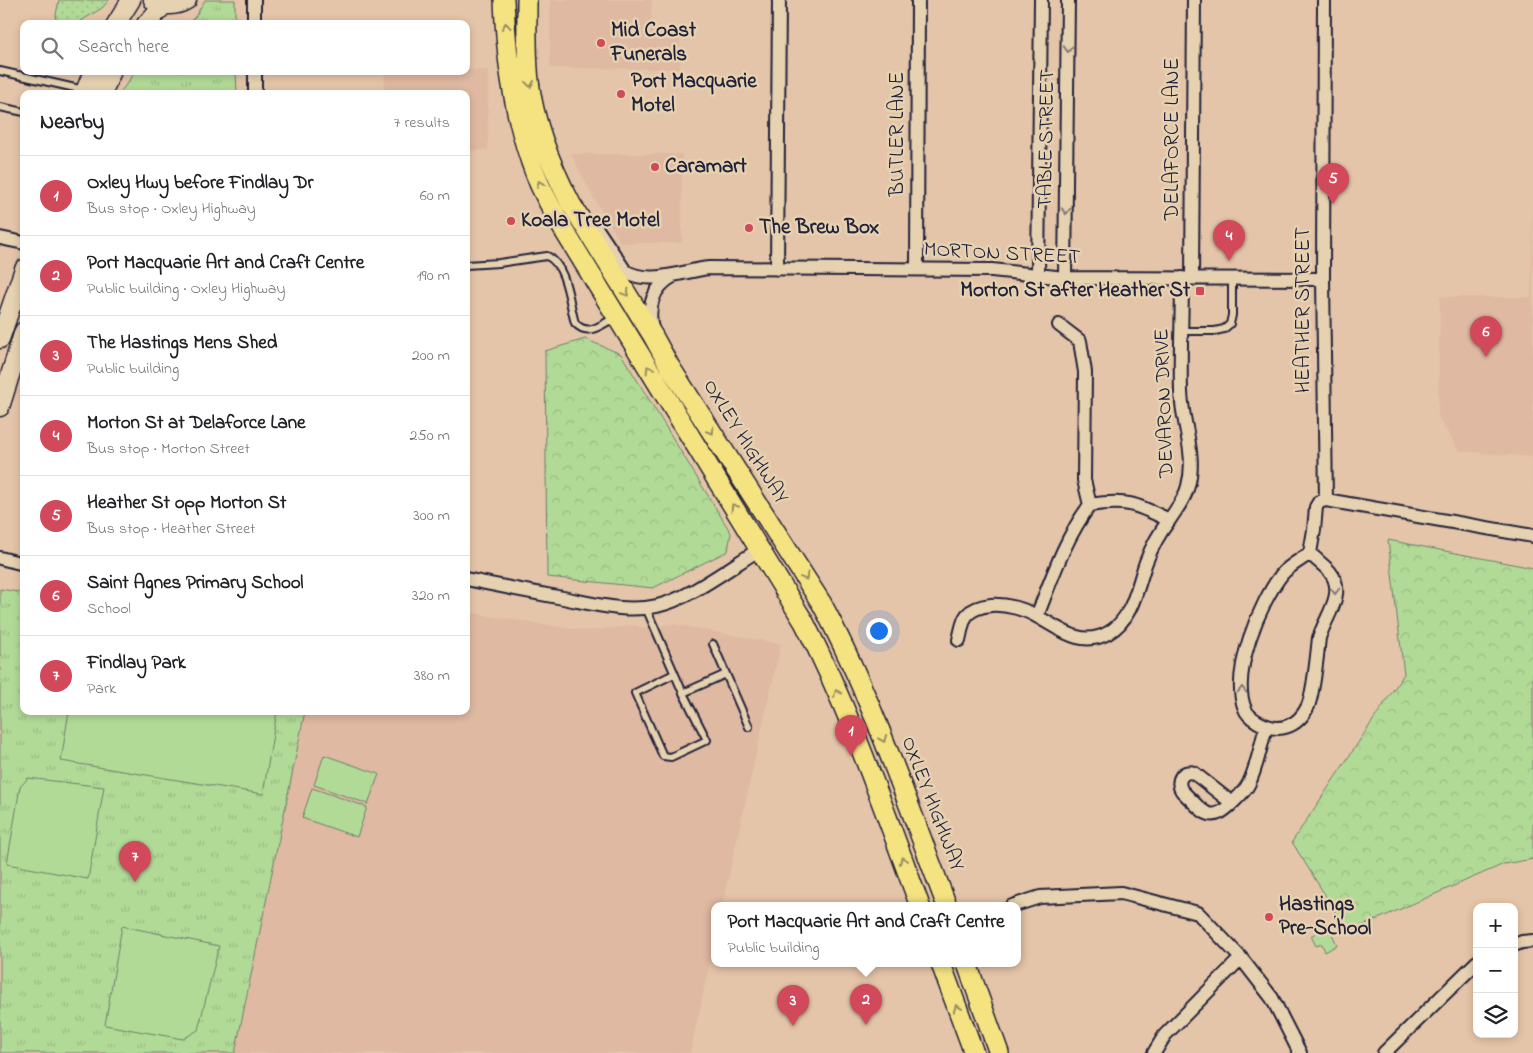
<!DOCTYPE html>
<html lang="en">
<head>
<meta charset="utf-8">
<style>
  body { margin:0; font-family:"Indie Flower",sans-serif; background:#f2f2f2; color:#202124 }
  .controls { position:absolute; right:15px; bottom:15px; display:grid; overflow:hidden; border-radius:10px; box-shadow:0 2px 8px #0003 }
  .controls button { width:45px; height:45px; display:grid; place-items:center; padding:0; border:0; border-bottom:1px solid #e0e0e0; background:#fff; color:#202124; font:25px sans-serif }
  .you { position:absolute; left:878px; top:630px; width:18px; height:18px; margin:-12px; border:4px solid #fff; border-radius:50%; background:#1a73e8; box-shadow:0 0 0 8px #1a73e833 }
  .badge { display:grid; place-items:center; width:32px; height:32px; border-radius:50%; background:#d1495b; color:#fff; font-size:16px; font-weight:700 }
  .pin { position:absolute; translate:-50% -41px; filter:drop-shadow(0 1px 2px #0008) }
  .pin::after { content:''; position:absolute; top:26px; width:18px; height:15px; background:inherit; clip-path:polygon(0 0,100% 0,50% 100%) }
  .popup { position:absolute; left:711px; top:902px; width:310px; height:65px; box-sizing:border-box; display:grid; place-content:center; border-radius:10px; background:#fff; filter:drop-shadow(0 1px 4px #0005); font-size:16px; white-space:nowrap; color:#757577 }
  .popup b { font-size:19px; color:#202124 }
  .popup::after { content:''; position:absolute; left:50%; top:100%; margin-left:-10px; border:10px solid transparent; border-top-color:#fff }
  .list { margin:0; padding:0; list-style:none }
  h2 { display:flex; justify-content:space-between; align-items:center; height:65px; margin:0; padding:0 20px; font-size:21px }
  h2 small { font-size:16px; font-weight:400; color:#757577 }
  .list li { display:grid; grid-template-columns:32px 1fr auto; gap:15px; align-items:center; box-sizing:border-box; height:80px; padding:0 20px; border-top:1px solid #e0e0e0 }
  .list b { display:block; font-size:19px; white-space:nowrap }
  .list p { margin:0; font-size:16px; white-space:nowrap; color:#757577 }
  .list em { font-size:16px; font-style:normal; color:#757577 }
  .icon { flex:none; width:28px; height:28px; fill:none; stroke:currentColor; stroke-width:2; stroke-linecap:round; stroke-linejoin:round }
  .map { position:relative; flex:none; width:1533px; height:1053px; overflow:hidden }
  .search { position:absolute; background:#fff; box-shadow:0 2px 8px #0003; left:20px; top:20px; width:450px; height:55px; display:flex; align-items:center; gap:12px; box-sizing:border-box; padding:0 18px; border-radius:10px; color:#757577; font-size:19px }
  .panel { position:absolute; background:#fff; box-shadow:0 2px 8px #0003; left:20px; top:90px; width:450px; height:625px; border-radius:10px }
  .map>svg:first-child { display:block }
  .built { fill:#dfb9a2 }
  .grass { fill:url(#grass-dots); stroke:#6a7e69 }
  .forest { fill:url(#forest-crowns); stroke:#6a7e69 }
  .park { fill:url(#park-tufts); stroke:#6a7e69 }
  .garden { fill:#b2da97; stroke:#6a7e69 }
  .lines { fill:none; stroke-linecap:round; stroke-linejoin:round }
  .lane-casing { stroke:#22223b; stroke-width:10 }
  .street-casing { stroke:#22223b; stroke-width:16 }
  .secondary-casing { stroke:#22223b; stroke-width:21 }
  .primary-casing { stroke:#22223b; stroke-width:22 }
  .lane { stroke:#e6d1b0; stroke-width:6 }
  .street { stroke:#e6d1b0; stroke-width:12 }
  .secondary { stroke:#e6d1b0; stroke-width:18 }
  .primary { stroke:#f5e382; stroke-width:19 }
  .oneway { stroke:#968c62 }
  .oneway2 { stroke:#847a76 }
  .poi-dot { fill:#d1495b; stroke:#e6d1b0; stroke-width:2 }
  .labels { text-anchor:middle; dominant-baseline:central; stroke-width:5; stroke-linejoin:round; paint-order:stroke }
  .poi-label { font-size:21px; font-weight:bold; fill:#22223b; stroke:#e6d1b0; text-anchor:start }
  .street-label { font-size:21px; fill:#22223b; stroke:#e6d1b0 }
</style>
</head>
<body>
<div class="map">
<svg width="1533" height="1053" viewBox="0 0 1533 1053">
  <defs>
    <pattern id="grass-dots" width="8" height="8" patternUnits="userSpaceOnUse" patternTransform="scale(1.25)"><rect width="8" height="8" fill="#b2da97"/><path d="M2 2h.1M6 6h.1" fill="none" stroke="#99bb83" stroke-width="1.8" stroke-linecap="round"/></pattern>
    <pattern id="forest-crowns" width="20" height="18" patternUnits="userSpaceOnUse" patternTransform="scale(1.25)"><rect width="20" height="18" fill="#b2da97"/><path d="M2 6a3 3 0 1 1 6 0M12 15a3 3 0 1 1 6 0" fill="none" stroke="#99bb83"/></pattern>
    <pattern id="park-tufts" width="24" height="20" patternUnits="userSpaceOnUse" patternTransform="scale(1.25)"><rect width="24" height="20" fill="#b2da97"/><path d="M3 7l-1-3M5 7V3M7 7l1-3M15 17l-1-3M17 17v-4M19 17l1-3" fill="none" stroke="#99bb83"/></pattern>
  </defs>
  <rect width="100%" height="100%" fill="#e5c5a9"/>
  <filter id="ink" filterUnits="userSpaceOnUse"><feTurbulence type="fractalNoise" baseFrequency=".02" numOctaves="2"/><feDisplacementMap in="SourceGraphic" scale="10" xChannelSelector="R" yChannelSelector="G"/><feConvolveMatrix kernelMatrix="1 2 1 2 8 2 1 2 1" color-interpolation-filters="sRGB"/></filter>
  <g filter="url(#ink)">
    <path class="built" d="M550,0h102l-1,28 29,1v40l-130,-1z
      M466,70h22v80l-22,1v-57h-82l1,-23h81z
      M571,154h111v89h-61l-28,-46z
      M1533,192v298l-1,-33 -73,-6 -21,-34 2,-120h91z
      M466,612l120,19 50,-6 7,3 30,-4 108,20 -59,262h-7v34l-25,113h-455l70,-342h161z"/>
    <path class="grass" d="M59,0h50l-7,8 -26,16h-22z"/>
    <path class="forest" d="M585,339l36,15 110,179 -3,18 -75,37 -106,-11 -2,-226z
      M1388,540l145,28v291l-29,5 -156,68 -56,-90 112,-168z"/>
    <path class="park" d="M205,0h30v24h-48l8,-7z
      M136,71h100l1,23h-118z
      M0,589l24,4v118h281l-70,342h-235z
      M1328,925l9,20 -12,7 -3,-8 -6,2 -5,-10z"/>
    <path class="garden" d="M69,711h208l-14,83 -202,-33z
      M324,755l55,19 -11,30 -54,-19z
      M28,778l76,9 -16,92 -81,-15 13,-77z
      M312,788l55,19 -10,30 -55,-19z
      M122,926l97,20 -21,84 -15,9 -78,-14z"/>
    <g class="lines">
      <g class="lane-casing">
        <path id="lane" d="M0,71l84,19
          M0,107l24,5
          M466,265l33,-2 48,-7c20,9 22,47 28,67 13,14 26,2 39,-5
          M1182,331h33l9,-2 6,-5 2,-9v-37
          M646,608l37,85 24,47 -36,17 -8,-1 -28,-63 39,-19
          M713,644l36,83
          M683,693l43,-19"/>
      </g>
      <g class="street-casing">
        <path id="street" d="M254,0v24
          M1324,0l-1,279 3,221
          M255,71v23
          M593,227l4,2 28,42c25,15 57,0 84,-3l283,2 73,8 258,1
          M0,238l24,5
          M777,269l2,-269
          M917,269l1,-269
          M1038,275l3,-275
          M1065,278l3,-278
          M1192,278l2,-278
          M1059,325l21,16 5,31 -1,108 6,25
          M652,329c-5,-22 1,-42 21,-53
          M1310,553c6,7 14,12 20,19 17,21 -5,45 -11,66 -2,17 -5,53 -11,68 -10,21 -29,28 -50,16 -5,-3 -11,-7 -13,-13 -15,-35 15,-107 37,-135 8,-9 19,-14 28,-21l4,-23 2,-23 3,-5 7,-2 207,36
          M0,558l24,6
          M466,579c33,7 65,13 97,19 31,6 63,15 94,8 32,-7 75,-40 103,-57
          M1037,616c15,-38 28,-78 53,-111 37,-6 46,-1 79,15
          M959,640c2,-7 3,-19 8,-25 6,-7 15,-9 24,-10 15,-1 34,4 47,12 22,12 43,31 70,16 25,-14 29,-46 38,-71 6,-16 14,-30 24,-43 7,-11 15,-20 18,-33 9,-32 -6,-62 -7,-94 -1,-38 1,-76 1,-114
          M1232,803l-38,-30c-11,-4 -19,8 -12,18 2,2 4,4 6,6 6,5 13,15 21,17 8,2 14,-3 20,-8 7,-7 16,-14 20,-23 8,-16 12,-39 17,-56
          M1012,906l28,-9 81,-4 77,20 43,45 31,40 28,55
          M1514,945l8,-3 11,-1
          M1154,1053l11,-18 76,-77
          M1384,1053l93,-91"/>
      </g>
      <g class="secondary-casing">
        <path id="secondary" d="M153,0c11,6 23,7 34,0
          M116,24l15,-24
          M146,24l18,-19
          M84,94l9,-23
          M102,94l10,-23
          M0,339l24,-70
          M0,407l24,-76"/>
      </g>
      <g class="primary-casing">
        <path id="primary" d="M504,0c2,61 11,126 35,183 6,14 14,27 21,41l244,398c47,91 80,188 116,284
          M527,0c0,27 -1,54 2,81 5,43 22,85 42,123l82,132 17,31 152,237c51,96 86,201 125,302
          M941,964l33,89
          M967,964l32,89"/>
      </g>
      <use href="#lane" class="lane"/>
      <use href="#street" class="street"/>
      <use href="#secondary" class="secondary"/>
      <use href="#primary" class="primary"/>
    </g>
    <defs><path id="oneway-chevron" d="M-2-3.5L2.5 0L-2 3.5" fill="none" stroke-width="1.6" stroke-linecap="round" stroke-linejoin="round" transform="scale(1.25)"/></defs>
    <g class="oneway">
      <use href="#oneway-chevron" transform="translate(506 26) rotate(-95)"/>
      <use href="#oneway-chevron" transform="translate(530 84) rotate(82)"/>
      <use href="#oneway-chevron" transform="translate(540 184) rotate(-113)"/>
      <use href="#oneway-chevron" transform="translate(626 293) rotate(59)"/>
      <use href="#oneway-chevron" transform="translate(649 369) rotate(-121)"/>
      <use href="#oneway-chevron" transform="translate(711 431) rotate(58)"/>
      <use href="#oneway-chevron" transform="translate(734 507) rotate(-122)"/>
      <use href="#oneway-chevron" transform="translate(805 577) rotate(59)"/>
      <use href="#oneway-chevron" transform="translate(837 693) rotate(-114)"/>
      <use href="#oneway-chevron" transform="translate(883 739) rotate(68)"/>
      <use href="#oneway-chevron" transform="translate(903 860) rotate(-110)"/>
      <use href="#oneway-chevron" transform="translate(957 1008) rotate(-110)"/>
    </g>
    <g class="oneway2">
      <use href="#oneway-chevron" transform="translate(1068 49) rotate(91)"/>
      <use href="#oneway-chevron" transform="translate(1066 211) rotate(91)"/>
      <use href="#oneway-chevron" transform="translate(1335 591) rotate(90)"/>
      <use href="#oneway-chevron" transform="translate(1242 690) rotate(-90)"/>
    </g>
  </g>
  <g class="poi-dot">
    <circle cx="601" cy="43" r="5"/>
    <circle cx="621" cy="94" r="5"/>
    <circle cx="655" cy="167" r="5"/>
    <circle cx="511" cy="221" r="5"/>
    <circle cx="749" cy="228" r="5"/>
    <rect x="1195" y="286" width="10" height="10" rx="2.5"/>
    <circle cx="1269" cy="917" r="5"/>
  </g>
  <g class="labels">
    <g class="poi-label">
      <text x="611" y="31">Mid Coast<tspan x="611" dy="24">Funerals</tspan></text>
      <text x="631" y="82">Port Macquarie<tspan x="631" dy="24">Motel</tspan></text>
      <text x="665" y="167">Caramart</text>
      <text x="521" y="221">Koala Tree Motel</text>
      <text x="759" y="228">The Brew Box</text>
      <text x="1190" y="291" text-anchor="end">Morton St after Heather St</text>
      <text x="1279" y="905">Hastings<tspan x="1279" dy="24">Pre-School</tspan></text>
    </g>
    <g class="street-label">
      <text transform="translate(898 134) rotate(-90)">BUTLER LANE</text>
      <text transform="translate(1047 139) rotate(-89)">TABLE STREET</text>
      <text transform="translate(1173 139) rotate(-90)">DELAFORCE LANE</text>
      <text transform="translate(1002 254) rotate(3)">MORTON STREET</text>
      <text transform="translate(1304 310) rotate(-90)">HEATHER STREET</text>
      <text transform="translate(1165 403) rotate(-92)">DEVARON DRIVE</text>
      <text transform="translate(745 442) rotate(58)">OXLEY HIGHWAY</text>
      <text transform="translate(932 804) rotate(69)">OXLEY HIGHWAY</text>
    </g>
  </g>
</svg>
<div class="controls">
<button>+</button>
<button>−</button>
<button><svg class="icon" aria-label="layers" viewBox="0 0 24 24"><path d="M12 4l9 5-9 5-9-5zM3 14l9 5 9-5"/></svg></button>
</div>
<div class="you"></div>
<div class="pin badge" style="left:851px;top:756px">1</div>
<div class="pin badge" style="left:866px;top:1025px">2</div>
<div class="popup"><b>Port Macquarie Art and Craft Centre</b>Public building</div>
<div class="pin badge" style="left:793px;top:1026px">3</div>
<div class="pin badge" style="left:1229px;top:261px">4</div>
<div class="pin badge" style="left:1333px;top:204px">5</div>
<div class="pin badge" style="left:1486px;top:357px">6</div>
<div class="pin badge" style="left:135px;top:882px">7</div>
<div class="search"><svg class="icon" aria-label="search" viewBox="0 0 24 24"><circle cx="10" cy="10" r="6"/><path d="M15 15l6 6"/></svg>Search here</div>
<section class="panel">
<h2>Nearby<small>7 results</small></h2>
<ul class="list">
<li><span class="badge">1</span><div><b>Oxley Hwy before Findlay Dr</b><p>Bus stop · Oxley Highway</p></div><em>60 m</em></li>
<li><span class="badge">2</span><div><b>Port Macquarie Art and Craft Centre</b><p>Public building · Oxley Highway</p></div><em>190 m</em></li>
<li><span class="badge">3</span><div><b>The Hastings Mens Shed</b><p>Public building</p></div><em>200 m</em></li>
<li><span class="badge">4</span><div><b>Morton St at Delaforce Lane</b><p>Bus stop · Morton Street</p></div><em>250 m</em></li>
<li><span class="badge">5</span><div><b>Heather St opp Morton St</b><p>Bus stop · Heather Street</p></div><em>300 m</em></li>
<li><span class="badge">6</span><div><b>Saint Agnes Primary School</b><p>School</p></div><em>320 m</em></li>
<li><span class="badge">7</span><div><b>Findlay Park</b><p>Park</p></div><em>380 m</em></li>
</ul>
</section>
</div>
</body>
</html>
